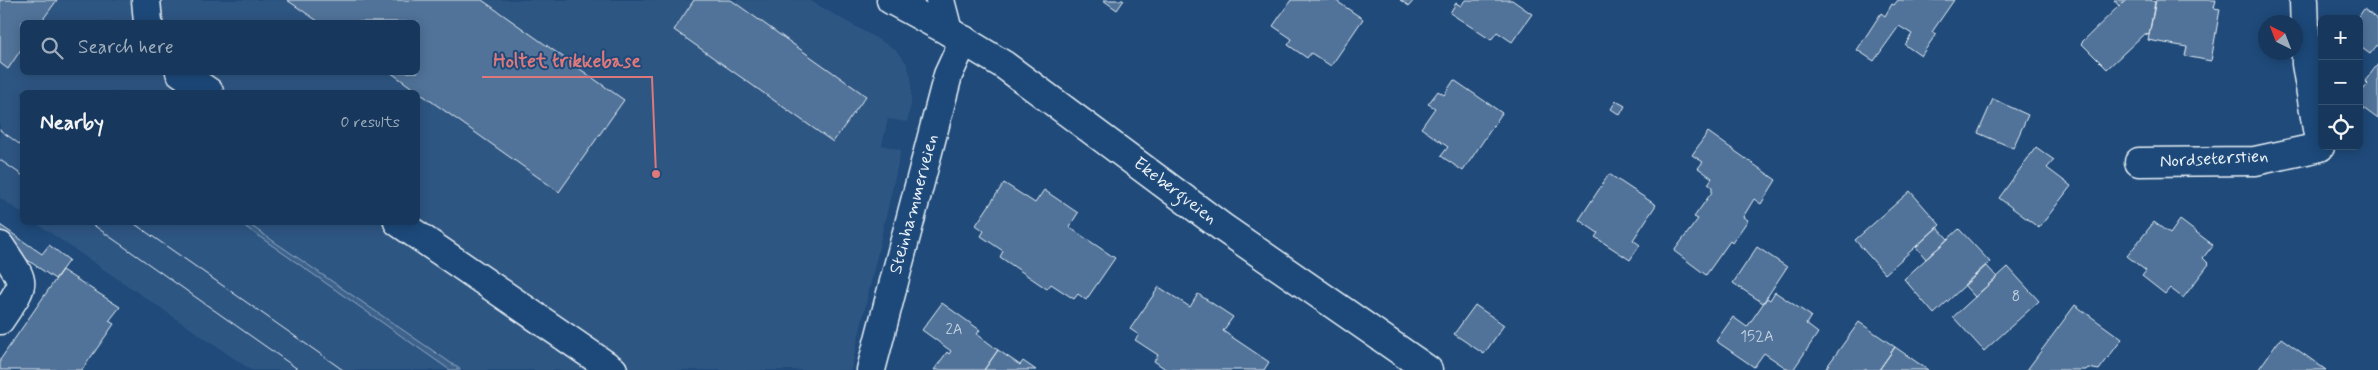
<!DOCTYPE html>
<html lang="en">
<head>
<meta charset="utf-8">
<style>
  body { margin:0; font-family:Mynerve,sans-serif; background:#244365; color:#f1f3f6 }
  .controls { position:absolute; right:15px; top:15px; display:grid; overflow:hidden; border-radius:8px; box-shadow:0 2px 12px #0003 }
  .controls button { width:45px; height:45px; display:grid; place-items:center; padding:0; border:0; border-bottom:1px solid #365272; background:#17385c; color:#f1f3f6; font:25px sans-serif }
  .compass { position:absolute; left:2258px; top:15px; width:45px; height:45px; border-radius:50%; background:#17385c; box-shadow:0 2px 12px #0003; rotate:318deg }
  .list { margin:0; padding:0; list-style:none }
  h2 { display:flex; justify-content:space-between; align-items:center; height:65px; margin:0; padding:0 20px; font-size:21px }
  h2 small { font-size:16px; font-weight:400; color:#9eacbb }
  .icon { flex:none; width:28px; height:28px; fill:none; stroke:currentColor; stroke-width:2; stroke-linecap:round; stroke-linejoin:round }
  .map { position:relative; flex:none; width:2378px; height:370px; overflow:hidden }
  .search { position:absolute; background:#17385c; box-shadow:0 2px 12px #0003; left:20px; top:20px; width:400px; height:55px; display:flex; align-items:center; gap:12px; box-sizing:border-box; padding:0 18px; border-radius:8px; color:#9eacbb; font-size:19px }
  .panel { position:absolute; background:#17385c; box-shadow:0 2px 12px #0003; left:20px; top:90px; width:400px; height:135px; border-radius:8px }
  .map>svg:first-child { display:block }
  .built { fill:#2e5683; fill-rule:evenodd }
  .green { fill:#3c628c; stroke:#92aac2 }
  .building { fill:#517399; stroke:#e8f1f8 }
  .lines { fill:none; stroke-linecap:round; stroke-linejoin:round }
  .minor-casing { stroke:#e8f1f8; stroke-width:31 }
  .major-casing { stroke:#e8f1f8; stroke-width:31 }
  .minor { stroke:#1f4a7a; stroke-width:28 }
  .major { stroke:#1f4a7a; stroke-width:28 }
  .tram { stroke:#e8f1f8; stroke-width:1 }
  .labels { text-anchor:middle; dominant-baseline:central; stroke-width:4; stroke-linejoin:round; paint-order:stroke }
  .number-label { font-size:15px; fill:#c2d2e0 }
  .street-label { font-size:18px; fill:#e8f1f8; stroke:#1f4a7a }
  .leader { fill:none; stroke:#dd787b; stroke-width:2 }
  .callout-dot { fill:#dd787b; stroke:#1f4a7a; stroke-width:2 }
  .callout-label { font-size:19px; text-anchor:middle; font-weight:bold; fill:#dd787b; stroke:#1f4a7a; stroke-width:4; stroke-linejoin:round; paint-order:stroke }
</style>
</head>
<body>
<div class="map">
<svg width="2378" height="370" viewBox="0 0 2378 370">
  <rect width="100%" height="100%" fill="#1f4a7a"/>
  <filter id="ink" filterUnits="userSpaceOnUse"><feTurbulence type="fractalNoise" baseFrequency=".02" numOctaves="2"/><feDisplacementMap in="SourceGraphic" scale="10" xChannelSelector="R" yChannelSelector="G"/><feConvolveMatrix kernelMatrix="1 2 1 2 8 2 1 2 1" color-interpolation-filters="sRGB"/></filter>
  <g filter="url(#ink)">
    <path class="built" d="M0,0h809l86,49 11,13 5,15v27l-4,18 -19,-3 -6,26 19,5 -50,220h-600l-215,-147 382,-1v-130h-396v121l-22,-15zM22,22h396v50h-396z"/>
    <path class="green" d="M240,223h7l214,147h-11z"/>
    <path class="building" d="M0,0h57l-16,22h-19v26l-14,21 -8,-6z
      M287,0h195l142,100 -65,92 -169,-120h28v-50h-99z
      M694,0h37l135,96 -33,46 -159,-112z
      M1103,0h21l-7,10z
      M1291,0h44l28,19 -32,47 -20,-13 -4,5 -19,-13 4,-6 -19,-13z
      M1400,0h14l-5,6z
      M1465,0h47l20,14 -20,28 -15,-10 -6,8 -41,-27 6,-10 5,3z
      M1898,0h56l-22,32 4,2 -15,22 -16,-11 7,-11 -13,-8 -25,35 -17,-11 24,-37 4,3 7,-12 2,1z
      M2114,0h11l-6,6z
      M2125,0h25l5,2 -6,33 -5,-1 -37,35 -26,-26z
      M2156,0h60l-2,8 6,1 -9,52 -26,-5 2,-9 -39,-7z
      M2364,9l14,11v24l-8,10 -11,-8v-27h-2z
      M2378,64v55l-19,-14v-10l9,-11 -3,-3z
      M1454,80l48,33 -39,58 -22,-15 7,-9 -27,-19 14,-20 -7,-4 10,-13 6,4z
      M1993,99l35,16 -15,33 -35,-15z
      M1616,101l9,5 -5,9 -9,-6z
      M1708,132l68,48 -15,24 -7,-5 -11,18 5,3 -16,23 -2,-2 -24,34 -32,-24 24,-32 -4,-2 18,-25v-5l-4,-3 4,-6 -14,-10 5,-6 -11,-7z
      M2036,147l18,13 -7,8 24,18 -32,42 -40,-30z
      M1609,174l47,31 -23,35 7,5 -10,15 -35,-23 3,-4 -19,-13z
      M1004,183l31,20 9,-13 34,23 -9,14 46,31 -29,42 -8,-6 -4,5 -23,-15 -4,5 -47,-32 3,-6 -22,-15 3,-5 -8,-6z
      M1910,191l30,34 -55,49 -30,-34z
      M2180,220l33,25 -10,13 6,6 -26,34 -13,-10 -5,6 -23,-18 4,-5 -19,-15 27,-34 16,12z
      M0,225l42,29 7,-9 20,15 -14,19 -55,-38z
      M1937,227l11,12 -22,20 -10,-12z
      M1959,229l31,33 -56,52 -30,-35z
      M1757,247l30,20 -24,36 -30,-20z
      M1986,265l11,12 -22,20 -11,-12z
      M2008,267l31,34 -55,50 -31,-34z
      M62,270l58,37 -11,14 5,3 -32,46h-82v-10z
      M1159,287l31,20 8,-13 35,23 -10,14 46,31 -5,8h-97l-13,-9 4,-6 -23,-15 4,-5 -9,-6z
      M1775,292l36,24 -5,8 12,9 -25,37h-4l-25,-17 -10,14 -38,-26 17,-24 14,10 20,-29 3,2z
      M942,303l38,27 -3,4 21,16 -14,20h-50l13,-18 2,2 2,-3 -29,-21z
      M1475,305l29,20 -20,29 -30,-20z
      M2075,305l47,34 -23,31 -11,-2 -2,2h-59z
      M1859,322l36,25 -16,23h-50l-3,-2z
      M2281,338l45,32h-68z
      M1895,347l33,23h-49z
      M998,350l22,15 3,-4 13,9h-52z"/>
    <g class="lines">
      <g class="minor-casing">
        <path id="minor" d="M146,0l2,22
          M940,0l8,31
          M180,72l29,20
          M2139,162l116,-1 65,-14 -14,-83 -2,-64
          M398,222l215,148
          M0,246c27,41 27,33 0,74
          M871,370l77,-295 16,-35"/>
      </g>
      <g class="major-casing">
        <path id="major" d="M891,0l57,31 56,34 218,162 206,143"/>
      </g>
      <use href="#minor" class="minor"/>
      <use href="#major" class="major"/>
      <path class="tram" d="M0,130l22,16
        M0,160l22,15
        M89,222l210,148
        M132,222l211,148"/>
    </g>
  </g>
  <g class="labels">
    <g class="number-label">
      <text x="2016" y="297">8</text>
      <text x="954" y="330">2A</text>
      <text x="1757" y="337">152A</text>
    </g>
    <g class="street-label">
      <text transform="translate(2214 159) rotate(-3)">Nordseterstien</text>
      <text transform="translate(1175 191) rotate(37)">Ekebergveien</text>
      <text transform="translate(914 204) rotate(-75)">Steinhammerveien</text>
    </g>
  </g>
  <path class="leader" d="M656 174L652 77H482"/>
  <circle class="callout-dot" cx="656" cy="174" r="5"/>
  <g class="callout-label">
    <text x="567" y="67">Holtet trikkebase</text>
  </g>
</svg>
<div class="controls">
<button>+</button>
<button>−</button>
<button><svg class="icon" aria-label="locate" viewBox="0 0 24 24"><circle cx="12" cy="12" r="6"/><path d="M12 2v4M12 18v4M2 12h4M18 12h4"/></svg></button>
</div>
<svg class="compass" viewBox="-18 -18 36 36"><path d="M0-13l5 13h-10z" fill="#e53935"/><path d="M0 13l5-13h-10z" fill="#9eacbb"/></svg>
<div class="search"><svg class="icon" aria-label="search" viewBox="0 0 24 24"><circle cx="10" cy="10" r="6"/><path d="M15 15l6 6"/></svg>Search here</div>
<section class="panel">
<h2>Nearby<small>0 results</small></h2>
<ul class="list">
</ul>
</section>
</div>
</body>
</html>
